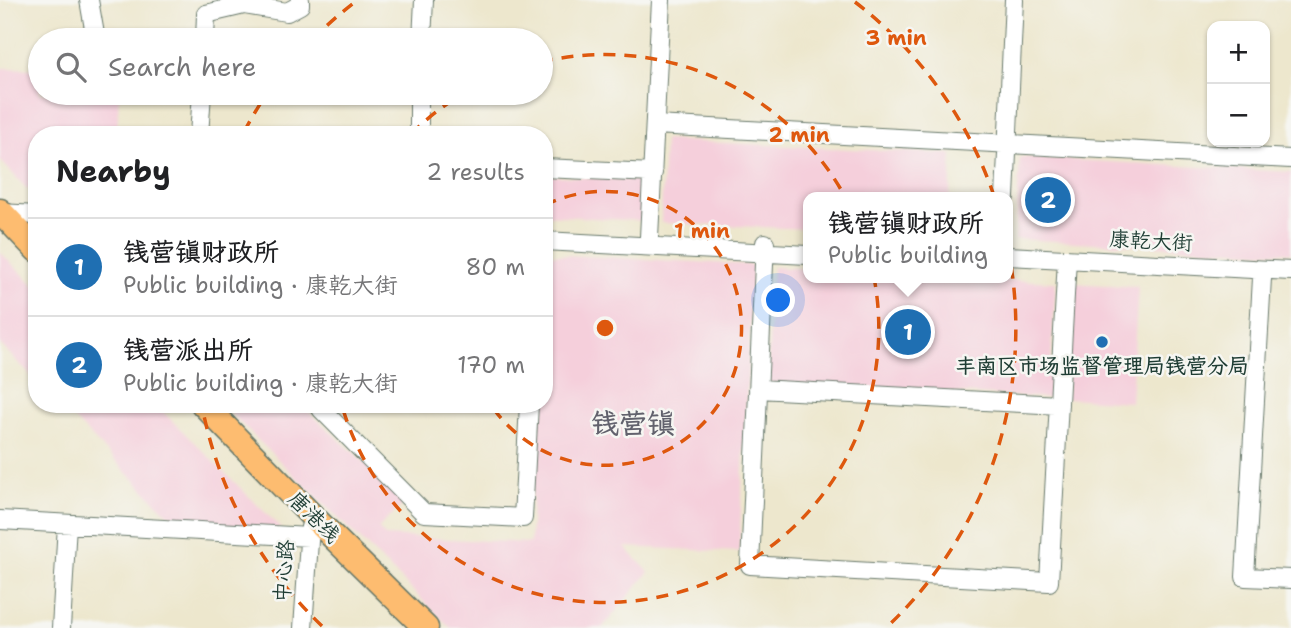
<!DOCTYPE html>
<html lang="en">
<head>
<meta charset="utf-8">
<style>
  body { margin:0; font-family:"Shantell Sans","LXGW WenKai TC",sans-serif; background:#f2f2f2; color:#202124 }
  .controls { position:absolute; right:21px; top:21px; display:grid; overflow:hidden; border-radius:14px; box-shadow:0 2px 5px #0004 }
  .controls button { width:63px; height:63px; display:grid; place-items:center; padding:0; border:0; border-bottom:2px solid #e0e0e0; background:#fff; color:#202124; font:35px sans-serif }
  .you { position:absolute; left:779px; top:301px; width:24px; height:24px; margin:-18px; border:5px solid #fff; border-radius:50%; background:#1a73e8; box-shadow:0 0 0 10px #1a73e833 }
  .badge { display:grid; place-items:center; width:46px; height:46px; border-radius:50%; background:#1f6fb2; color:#fff; font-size:23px; font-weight:700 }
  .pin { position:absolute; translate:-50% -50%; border:4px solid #fff; box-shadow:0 2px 7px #0006 }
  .popup { position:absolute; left:803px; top:192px; width:210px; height:91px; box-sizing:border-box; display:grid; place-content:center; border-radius:14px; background:#fff; filter:drop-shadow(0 2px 5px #0005); font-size:23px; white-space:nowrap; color:#757577 }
  .popup b { font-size:26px; color:#202124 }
  .popup::after { content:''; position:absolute; left:50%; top:100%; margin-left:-14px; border:14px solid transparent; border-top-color:#fff }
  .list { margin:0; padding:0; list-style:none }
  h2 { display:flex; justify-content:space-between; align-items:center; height:91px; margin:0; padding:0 28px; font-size:30px }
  h2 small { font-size:23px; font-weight:400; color:#757577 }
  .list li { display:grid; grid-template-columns:46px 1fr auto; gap:21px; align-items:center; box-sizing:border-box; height:98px; padding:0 28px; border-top:2px solid #e0e0e0 }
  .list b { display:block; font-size:26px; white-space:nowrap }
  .list p { margin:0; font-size:23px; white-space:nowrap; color:#757577 }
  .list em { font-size:23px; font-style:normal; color:#757577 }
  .icon { flex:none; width:38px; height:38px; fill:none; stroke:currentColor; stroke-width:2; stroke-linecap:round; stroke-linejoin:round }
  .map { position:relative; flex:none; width:1291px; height:628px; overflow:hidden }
  .search { position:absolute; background:#fff; box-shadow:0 2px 5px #0004; left:28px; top:28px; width:525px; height:77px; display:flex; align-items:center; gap:18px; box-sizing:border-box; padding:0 24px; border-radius:38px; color:#757577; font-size:26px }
  .panel { position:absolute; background:#fff; box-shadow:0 2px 5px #0004; left:28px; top:126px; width:525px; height:287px; border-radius:28px }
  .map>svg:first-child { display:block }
  .built { fill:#f5cfdb }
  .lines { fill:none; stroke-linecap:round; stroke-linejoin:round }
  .minor-casing { stroke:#67786a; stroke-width:20 }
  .highway-casing { stroke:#67786a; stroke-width:27 }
  .minor { stroke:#fff; stroke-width:18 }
  .highway { stroke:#fdbc6f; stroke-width:24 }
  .ring { fill:none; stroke:#de580e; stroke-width:3.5; stroke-dasharray:12 9 }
  .poi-dot { fill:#1f6fb2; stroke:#f6f6f2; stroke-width:2.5 }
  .labels { text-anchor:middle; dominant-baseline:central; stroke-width:5; stroke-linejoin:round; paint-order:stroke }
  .street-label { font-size:21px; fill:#1f3d34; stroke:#f6f6f2 }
  .poi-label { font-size:21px; font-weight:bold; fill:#1f3d34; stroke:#f6f6f2 }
  .district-label { font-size:28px; font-weight:bold; fill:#62626d; stroke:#f6f6f2 }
  .centre { fill:#de580e; stroke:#f6f6f2; stroke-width:3.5 }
  .ring-label { font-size:21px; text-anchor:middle; font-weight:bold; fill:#de580e; stroke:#f6f6f2; stroke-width:5; stroke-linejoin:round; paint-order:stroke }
</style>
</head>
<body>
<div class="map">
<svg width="1291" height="628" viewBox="0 0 1291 628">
  <rect width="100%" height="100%" fill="#f6f6f2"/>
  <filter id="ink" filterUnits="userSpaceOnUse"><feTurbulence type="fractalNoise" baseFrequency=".0143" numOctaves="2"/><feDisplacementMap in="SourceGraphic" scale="14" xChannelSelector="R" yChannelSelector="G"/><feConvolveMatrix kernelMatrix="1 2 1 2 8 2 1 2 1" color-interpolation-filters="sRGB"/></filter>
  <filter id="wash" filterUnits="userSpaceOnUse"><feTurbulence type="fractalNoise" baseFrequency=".00686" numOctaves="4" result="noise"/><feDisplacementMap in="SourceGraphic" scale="28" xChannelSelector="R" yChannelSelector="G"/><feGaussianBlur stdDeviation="1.57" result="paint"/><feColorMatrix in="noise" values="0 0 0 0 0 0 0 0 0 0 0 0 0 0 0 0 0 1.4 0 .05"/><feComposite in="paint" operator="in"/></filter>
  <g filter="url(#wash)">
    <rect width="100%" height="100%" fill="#ede7cd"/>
    <path class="built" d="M0,68l40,1v24h79l-2,42h-80v54l-11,-1 -26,-28z
      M664,140l288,14 -2,43h-142v32l-147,-6z
      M1020,157l271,15v81l-276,-14z
      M544,175l102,6 -3,40 -99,-6z
      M0,252l37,36v94l-37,-38z
      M545,254l208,11 -14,287 -114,-5 24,25 -47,56h-151l-230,-224h79l107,97 -29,27 7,8 145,7 7,-139h7z
      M773,267l35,2v9h164l84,4 -7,116 -282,-15z
      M1073,283l65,4 -7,115 -65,-4z
      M59,404h96l127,125 -105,-6z"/>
  </g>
  <g filter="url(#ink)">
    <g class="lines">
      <g class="minor-casing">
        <path id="minor" d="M89,0l7,40
          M205,40l1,-26 38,-9 43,7 13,-7v-5
          M422,40l2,-40
          M655,125l636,34
          M199,135l3,-42
          M419,135v-42
          M544,168l109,5
          M1005,197l9,-197
          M0,213l37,2
          M649,237l12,-237
          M544,241l264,14
          M765,243l-15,322 299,17 18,-323
          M1008,256l283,15
          M1262,278l-17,299 46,2
          M758,389l301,16
          M321,404v5l103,104 99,5 6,-114
          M0,520l309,17
          M61,628l6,-104
          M303,628l7,-101"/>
      </g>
      <g class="highway-casing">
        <path id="highway" d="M0,211l37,39
          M203,404l111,114 112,110"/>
      </g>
      <use href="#minor" class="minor"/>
      <use href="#highway" class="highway"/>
    </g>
  </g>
  <g class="ring">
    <path d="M545 205A137 137 0 1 1 491 405"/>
    <path d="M411 134A274 274 0 0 1 464 93M541 62A274 274 0 1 1 342 406"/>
    <path d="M322 626A411 411 0 0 1 202 406M244 132A411 411 0 0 1 266 95M312 40A411 411 0 0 1 355 2M855 2A411 411 0 0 1 888 626"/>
  </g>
  <circle class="poi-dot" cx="1102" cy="342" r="7"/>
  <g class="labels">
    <g class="street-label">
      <text transform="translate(1151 241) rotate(3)">康乾大街</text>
      <text transform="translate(314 517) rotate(45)">唐港线</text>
      <text transform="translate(284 571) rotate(-86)">中心路</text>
    </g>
    <g class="poi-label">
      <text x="1102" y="366">丰南区市场监督管理局钱营分局</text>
    </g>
    <g class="district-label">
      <text x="633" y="423">钱营镇</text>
    </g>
  </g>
  <circle cx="605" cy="328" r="10" class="centre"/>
  <g class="ring-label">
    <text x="896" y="45">3 min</text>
    <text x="799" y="142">2 min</text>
    <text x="702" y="238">1 min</text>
  </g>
</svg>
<div class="controls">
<button>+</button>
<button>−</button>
</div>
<div class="you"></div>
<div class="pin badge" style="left:908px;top:332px">1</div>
<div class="popup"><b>钱营镇财政所</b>Public building</div>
<div class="pin badge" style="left:1048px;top:200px">2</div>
<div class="search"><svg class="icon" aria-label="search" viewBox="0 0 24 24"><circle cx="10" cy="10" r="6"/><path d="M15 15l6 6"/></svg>Search here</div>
<section class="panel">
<h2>Nearby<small>2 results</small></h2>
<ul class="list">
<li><span class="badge">1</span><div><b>钱营镇财政所</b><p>Public building · 康乾大街</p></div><em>80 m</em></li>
<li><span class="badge">2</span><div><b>钱营派出所</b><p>Public building · 康乾大街</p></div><em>170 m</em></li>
</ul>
</section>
</div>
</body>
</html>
